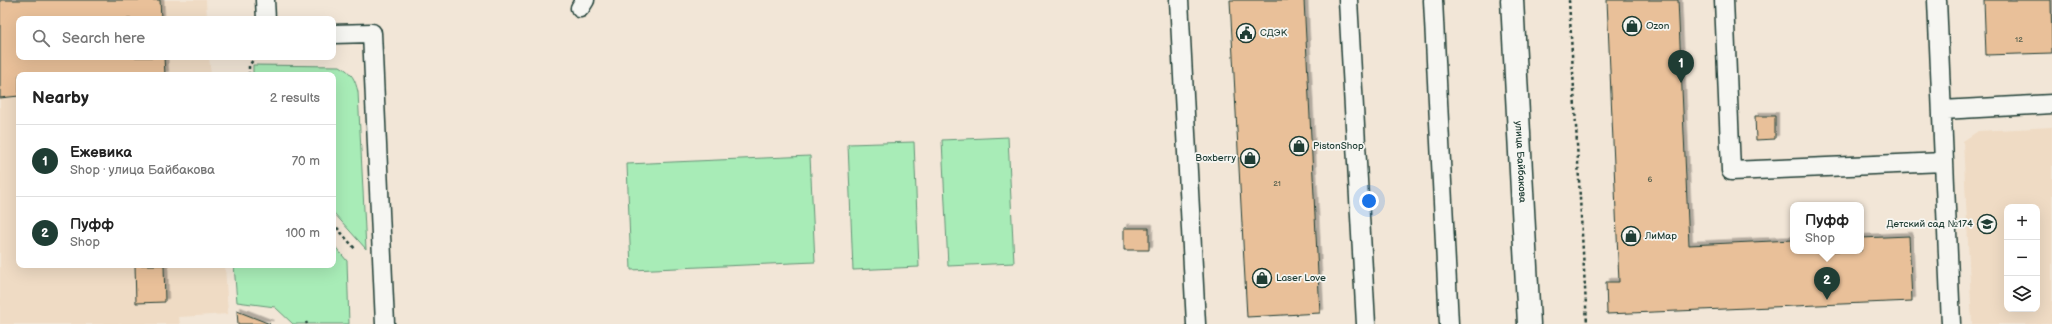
<!DOCTYPE html>
<html lang="en">
<head>
<meta charset="utf-8">
<style>
  body { margin:0; font-family:"Balsamiq Sans",sans-serif; background:#f2f2f2; color:#222 }
  .controls { position:absolute; right:12px; bottom:12px; display:grid; overflow:hidden; border-radius:8px; box-shadow:0 4px 16px #0002 }
  .controls button { width:36px; height:36px; display:grid; place-items:center; padding:0; border:0; border-bottom:1px solid #e0e0e0; background:#fff; color:#222; font:20px sans-serif }
  .you { position:absolute; left:1369px; top:201px; width:14px; height:14px; margin:-10px; border:3px solid #fff; border-radius:50%; background:#1a73e8; box-shadow:0 0 0 6px #1a73e833 }
  .badge { display:grid; place-items:center; width:26px; height:26px; border-radius:50%; background:#1f3d34; color:#fff; font-size:13px; font-weight:700 }
  .pin { position:absolute; translate:-50% -33px; filter:drop-shadow(0 1px 2px #0008) }
  .pin::after { content:''; position:absolute; top:21px; width:14px; height:12px; background:inherit; clip-path:polygon(0 0,100% 0,50% 100%) }
  .popup { position:absolute; left:1790px; top:202px; width:74px; height:52px; box-sizing:border-box; display:grid; place-content:center; border-radius:8px; background:#fff; filter:drop-shadow(0 1px 3px #0005); font-size:13px; white-space:nowrap; color:#767676 }
  .popup b { font-size:15px; color:#222 }
  .popup::after { content:''; position:absolute; left:50%; top:100%; margin-left:-8px; border:8px solid transparent; border-top-color:#fff }
  .list { margin:0; padding:0; list-style:none }
  h2 { display:flex; justify-content:space-between; align-items:center; height:52px; margin:0; padding:0 16px; font-size:17px }
  h2 small { font-size:13px; font-weight:400; color:#767676 }
  .list li { display:grid; grid-template-columns:26px 1fr auto; gap:12px; align-items:center; box-sizing:border-box; height:72px; padding:0 16px; border-top:1px solid #e0e0e0 }
  .list b { display:block; font-size:15px; white-space:nowrap }
  .list p { margin:0; font-size:13px; white-space:nowrap; color:#767676 }
  .list em { font-size:13px; font-style:normal; color:#767676 }
  .icon { flex:none; width:22px; height:22px; fill:none; stroke:currentColor; stroke-width:2; stroke-linecap:round; stroke-linejoin:round }
  .map { position:relative; flex:none; width:2052px; height:324px; overflow:hidden }
  .search { position:absolute; background:#fff; box-shadow:0 4px 16px #0002; left:16px; top:16px; width:320px; height:44px; display:flex; align-items:center; gap:10px; box-sizing:border-box; padding:0 14px; border-radius:8px; color:#767676; font-size:15px }
  .panel { position:absolute; background:#fff; box-shadow:0 4px 16px #0002; left:16px; top:72px; width:320px; height:196px; border-radius:8px }
  .map>svg:first-child { display:block }
  .built { fill:#efdbc4; fill-rule:evenodd }
  .green { fill:#a8ecb7; stroke:#649476 }
  .building { fill:#e9c099; stroke:#1f3d34; filter:url(#shadow) }
  .lines { fill:none; stroke-linecap:round; stroke-linejoin:round }
  .service-casing { stroke:#1f3d34; stroke-width:21 }
  .minor-casing { stroke:#1f3d34; stroke-width:25 }
  .path { stroke:#1f3d34; stroke-width:2.5; stroke-dasharray:3 3; stroke-linecap:butt }
  .service { stroke:#f6f6f2; stroke-width:18 }
  .minor { stroke:#f6f6f2; stroke-width:22 }
  .labels { text-anchor:middle; dominant-baseline:central; stroke-width:3.5; stroke-linejoin:round; paint-order:stroke }
  .number-label { font-size:8px; fill:#525e4d }
  .poi-label { font-size:10px; fill:#1f3d34; stroke:#f6f6f2; text-anchor:start }
  .street-label { font-size:10px; fill:#1f3d34; stroke:#f6f6f2 }
</style>
</head>
<body>
<div class="map">
<svg width="2052" height="324" viewBox="0 0 2052 324">
  <defs>
    <filter id="shadow"><feDropShadow dx="3.5" dy="-3.5" stdDeviation="0" flood-color="#0004"/></filter>
  </defs>
  <rect width="100%" height="100%" fill="#f2e6d7"/>
  <filter id="ink" filterUnits="userSpaceOnUse"><feTurbulence type="fractalNoise" baseFrequency=".025" numOctaves="2"/><feDisplacementMap in="SourceGraphic" scale="8" xChannelSelector="R" yChannelSelector="G"/><feConvolveMatrix kernelMatrix="1 2 1 2 8 2 1 2 1" color-interpolation-filters="sRGB"/></filter>
  <g filter="url(#ink)">
    <path class="built" d="M0,0h206l1,19h-188v38h190l2,18h-192v190h206l3,49 -49,3 1,7h-180z
      M2052,127v197h-80l-9,-183 15,-10zM2007,207h30v102h-30z"/>
    <path class="green" d="M253,65l87,1c12,7 15,13 18,26l8,157 -33,-37v-137h-80z
      M1008,137l6,126 -66,3 -6,-126z
      M914,142l5,125 -66,3 -5,-126z
      M810,156l5,106 -184,8 -4,-106z
      M333,244l14,17 2,63h-56l-18,-17 -38,-5 -3,-37h99z"/>
    <path class="building" d="M0,0h160l1,19h-142v38h145l1,18h-146v21l-19,2z
      M1230,0h74l16,313 -73,4z
      M1607,0h71l11,245 104,-5v11h68v-13l48,-2 3,65 -305,13 -1,-32h13z
      M1984,0h67l1,53 -66,2z
      M1755,116h20v23l-19,1z
      M1124,228h25v22h-25z
      M135,265h29l1,37 -29,1z
      M237,311l33,13h-32z"/>
    <g class="lines">
      <g class="service-casing">
        <path id="service" d="M265,0l1,19
          M1179,0l17,324
          M1348,0l18,324
          M1433,0l16,324
          M1724,0l7,171 213,-9
          M1937,0l14,324
          M580,8l5,-8
          M333,34l39,-1 13,291
          M1942,110l110,-6"/>
      </g>
      <g class="minor-casing">
        <g id="minor">
          <path id="s1" d="M1512,0l17,324"/>
        </g>
      </g>
      <path class="path" d="M1569,0l18,324
        M249,75v-9l6,-9
        M333,223l23,27
        M306,322l1,2"/>
      <use href="#service" class="service"/>
      <use href="#minor" class="minor"/>
    </g>
  </g>
  <defs>
    <g id="shop-ring" transform="scale(1)"><circle r="9.5" fill="#f6f6f2" stroke="#1f3d34" stroke-width="1.5"/><path d="M-5-2.5h2.3a2.7 3.5 0 0 1 5.4 0H5L5.5 6h-11ZM-1.5-2.5h3a1.5 2.3 0 0 0-3 0Z" fill="#1f3d34"/></g>
    <g id="civic-ring" transform="scale(1)"><circle r="9.5" fill="#f6f6f2" stroke="#1f3d34" stroke-width="1.5"/><path d="M-.6-6.5H3V-4.5H.6V-3L4-1V1h2V6H-6V1h2V-1L-.6-3ZM-1.2 2.5V6h2.4V2.5Z" fill="#1f3d34"/></g>
    <g id="school-ring" transform="scale(1)"><circle r="9.5" fill="#f6f6f2" stroke="#1f3d34" stroke-width="1.5"/><path d="M0-5L7-2L0 1L-7-2ZM-4 1L0 2.5L4 1V4Q0 6-4 4Z" fill="#1f3d34"/></g>
  </defs>
  <g fill-rule="evenodd">
    <use href="#shop-ring" x="1632" y="26"/>
    <use href="#civic-ring" x="1246" y="33"/>
    <use href="#shop-ring" x="1299" y="146"/>
    <use href="#shop-ring" x="1250" y="158"/>
    <use href="#school-ring" x="1987" y="224"/>
    <use href="#shop-ring" x="1631" y="236"/>
    <use href="#shop-ring" x="1262" y="278"/>
  </g>
  <g class="labels">
    <g class="number-label">
      <text x="2019" y="39">12</text>
      <text x="1650" y="179">6</text>
      <text x="1277" y="183">21</text>
    </g>
    <g class="poi-label">
      <text x="1646" y="26">Ozon</text>
      <text x="1260" y="33">СДЭК</text>
      <text x="1313" y="146">PistonShop</text>
      <text x="1236" y="158" text-anchor="end">Boxberry</text>
      <text x="1973" y="224" text-anchor="end">Детский сад №174</text>
      <text x="1645" y="236">ЛиМар</text>
      <text x="1276" y="278">Laser Love</text>
    </g>
    <g class="street-label">
      <text stroke="none"><textPath href="#s1" startOffset="162">улица Байбакова</textPath></text>
    </g>
  </g>
</svg>
<div class="controls">
<button>+</button>
<button>−</button>
<button><svg class="icon" aria-label="layers" viewBox="0 0 24 24"><path d="M12 4l9 5-9 5-9-5zM3 14l9 5 9-5"/></svg></button>
</div>
<div class="you"></div>
<div class="pin badge" style="left:1681px;top:83px">1</div>
<div class="pin badge" style="left:1827px;top:300px">2</div>
<div class="popup"><b>Пуфф</b>Shop</div>
<div class="search"><svg class="icon" aria-label="search" viewBox="0 0 24 24"><circle cx="10" cy="10" r="6"/><path d="M15 15l6 6"/></svg>Search here</div>
<section class="panel">
<h2>Nearby<small>2 results</small></h2>
<ul class="list">
<li><span class="badge">1</span><div><b>Ежевика</b><p>Shop · улица Байбакова</p></div><em>70 m</em></li>
<li><span class="badge">2</span><div><b>Пуфф</b><p>Shop</p></div><em>100 m</em></li>
</ul>
</section>
</div>
</body>
</html>
